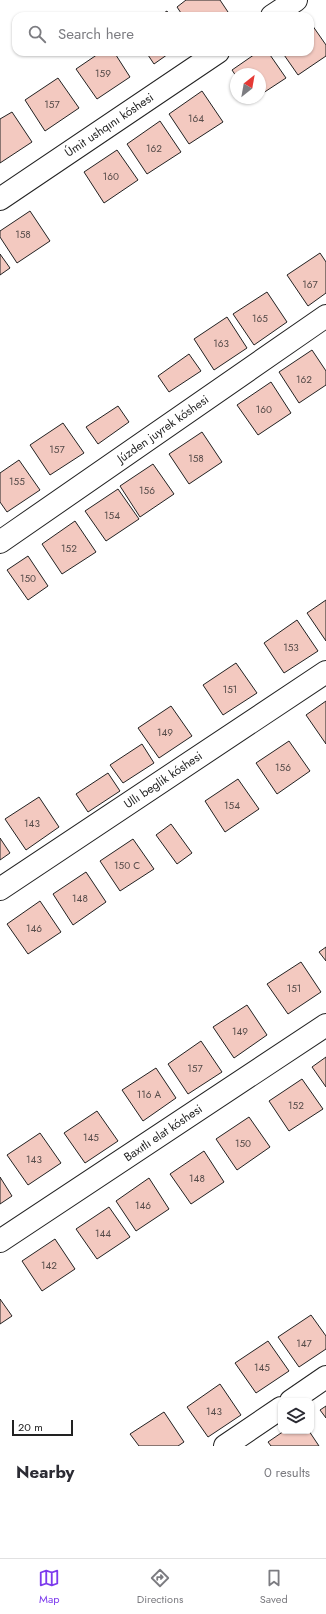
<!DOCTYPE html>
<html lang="en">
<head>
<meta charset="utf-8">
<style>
  body { margin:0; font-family:Jost,sans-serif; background:#f7f7f7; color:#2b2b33 }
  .controls { position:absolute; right:12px; bottom:12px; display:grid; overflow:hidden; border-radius:8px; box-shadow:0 1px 3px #0004 }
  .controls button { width:36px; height:36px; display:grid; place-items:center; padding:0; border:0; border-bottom:1px solid #e1e1e2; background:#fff; color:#2b2b33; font:20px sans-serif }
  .compass { position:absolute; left:230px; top:68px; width:36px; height:36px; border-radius:50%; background:#fff; box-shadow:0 1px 3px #0004; rotate:31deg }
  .scale { position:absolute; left:12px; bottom:10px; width:61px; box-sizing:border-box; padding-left:4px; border:2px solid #222; border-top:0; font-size:11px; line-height:14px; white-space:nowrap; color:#222; -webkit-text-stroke:3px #fff; paint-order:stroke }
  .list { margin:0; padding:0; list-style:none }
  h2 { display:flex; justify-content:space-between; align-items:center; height:52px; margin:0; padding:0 16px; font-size:17px }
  h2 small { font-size:13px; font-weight:400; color:#7c7c81 }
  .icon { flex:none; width:22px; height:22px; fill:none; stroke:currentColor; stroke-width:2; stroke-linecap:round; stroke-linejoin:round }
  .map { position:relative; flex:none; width:326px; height:1446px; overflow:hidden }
  .search { position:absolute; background:#fff; box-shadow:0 1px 3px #0004; left:12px; right:12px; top:12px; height:44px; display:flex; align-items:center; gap:10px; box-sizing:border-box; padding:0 14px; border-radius:12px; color:#7c7c81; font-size:15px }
  .sheet { height:112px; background:#fff }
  nav { display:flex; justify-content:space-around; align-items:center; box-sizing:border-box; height:56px; border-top:1px solid #e1e1e2; background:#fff; font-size:11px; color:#7c7c81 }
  nav a { display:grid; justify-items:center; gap:2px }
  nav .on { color:#7c3aed }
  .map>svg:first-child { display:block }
  .building { fill:#f3c9c0; stroke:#222 }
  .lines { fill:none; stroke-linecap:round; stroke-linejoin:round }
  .minor-casing { stroke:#222; stroke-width:24 }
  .minor { stroke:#fff; stroke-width:22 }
  .labels { text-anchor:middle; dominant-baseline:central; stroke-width:3; stroke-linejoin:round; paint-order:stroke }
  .number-label { font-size:10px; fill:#564c4a }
  .street-label { font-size:12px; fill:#222; stroke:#fff }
</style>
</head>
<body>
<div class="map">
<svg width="326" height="1446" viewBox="0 0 326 1446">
  <rect width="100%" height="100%" fill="#fff"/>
  <path class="building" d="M186,0h34l10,15 -47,1 -6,-9z
    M167,11l3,5h-11z
    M310,22l16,23v11l-28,19 -16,-23h28z
    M101,52h13l16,25 -33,22 -21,-30z
    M146,52h25l-17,12z
    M258,52h10l18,26 -26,17v-21h-24v2l-4,-6z
    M58,78l21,30 -34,23 -20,-31z
    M202,91l21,31 -34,22 -20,-30z
    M12,112l20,30 -32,21v-44z
    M160,121l21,31 -34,22 -20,-30z
    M117,150l21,30 -34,23 -20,-31z
    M30,211l20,30 -33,22 -17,-26v-6z
    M320,253l6,9v31l-18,13 -21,-31z
    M0,254l10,14 -10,7z
    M267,292l20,30 -33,23 -21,-31z
    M227,317l20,31 -33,22 -20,-31z
    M312,350l14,21v14l-27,18 -20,-31z
    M189,354l12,17 -32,21 -11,-16z
    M271,382l20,31 -33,22 -21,-30z
    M118,406l11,16 -31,22 -12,-17z
    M63,423l21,30 -34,22 -20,-30z
    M202,432l20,30 -33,22 -20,-30z
    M19,460l21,30 -33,22 -7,-10v-29z
    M153,464l21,30 -34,23 -20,-31z
    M118,489l21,30 -33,22 -21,-30z
    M75,521l21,31 -34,22 -20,-30z
    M28,556l20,30 -20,14 -21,-30z
    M326,600v41l-19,-28z
    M297,620l21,31 -34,22 -20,-30z
    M236,663l21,30 -34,22 -20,-30z
    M326,701v43l-20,-29z
    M171,706l21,30 -33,22 -21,-30z
    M289,741l21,30 -33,23 -21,-31z
    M142,744l12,19 -31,20 -13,-18z
    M108,773l12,18 -32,21 -12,-18z
    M238,779l21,30 -34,23 -20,-31z
    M39,797l20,30 -33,23 -21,-31z
    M171,824l21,29 -15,11 -21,-29z
    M0,838l10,15 -10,7z
    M133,839l21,30 -34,22 -20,-30z
    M86,872l20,30 -33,23 -20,-31z
    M40,901l21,31 -33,22 -21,-30z
    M326,947v14l-7,-9z
    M301,962l20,30 -33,22 -21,-30z
    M247,1005l20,30 -33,23 -21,-31z
    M201,1041l21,31 -34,22 -20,-30z
    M326,1057v30l-14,-20z
    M156,1068l20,30 -33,23 -21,-31z
    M302,1079l21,30 -34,22 -20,-30z
    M97,1111l21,30 -33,22 -21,-30z
    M249,1117l21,30 -33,23 -21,-31z
    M40,1133l21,30 -33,22 -21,-30z
    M204,1151l20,31 -33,22 -21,-30z
    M0,1177l12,19 -12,8z
    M149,1178l20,31 -33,22 -20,-30z
    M109,1207l21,30 -33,22 -21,-30z
    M55,1239l20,30 -33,22 -20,-30z
    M0,1299l12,17 -12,8z
    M311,1315l15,21v13l-27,18 -21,-30z
    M268,1341l21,30 -33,22 -21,-30z
    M220,1384l21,31 -33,22 -21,-30z
    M326,1406v12l-6,-8z
    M164,1412l20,30 -6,4h-39l-9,-12z
    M284,1431h25l10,15h-48l-3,-4z"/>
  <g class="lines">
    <g class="minor-casing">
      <path id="minor" d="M272,16l24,-16
        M0,199l218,-147
        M0,542l326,-226
        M0,889l326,-217
        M0,1241l326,-216
        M291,1401l35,-24
        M225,1446l56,-38"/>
    </g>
    <use href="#minor" class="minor"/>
  </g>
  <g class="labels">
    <g class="number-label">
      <text x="103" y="73">159</text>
      <text x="52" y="104">157</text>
      <text x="196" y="118">164</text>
      <text x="154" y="148">162</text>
      <text x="111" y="176">160</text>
      <text x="23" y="234">158</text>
      <text x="310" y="284">167</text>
      <text x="260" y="318">165</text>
      <text x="221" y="343">163</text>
      <text x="304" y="379">162</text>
      <text x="264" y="409">160</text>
      <text x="57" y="449">157</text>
      <text x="196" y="458">158</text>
      <text x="17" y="481">155</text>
      <text x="147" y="490">156</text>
      <text x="112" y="515">154</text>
      <text x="69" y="548">152</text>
      <text x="28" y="578">150</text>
      <text x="291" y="647">153</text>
      <text x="230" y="689">151</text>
      <text x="165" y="732">149</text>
      <text x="283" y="767">156</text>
      <text x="232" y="805">154</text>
      <text x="32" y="823">143</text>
      <text x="127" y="865">150 С</text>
      <text x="80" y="898">148</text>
      <text x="34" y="928">146</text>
      <text x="294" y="988">151</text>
      <text x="240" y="1031">149</text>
      <text x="195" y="1068">157</text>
      <text x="149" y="1094">116 А</text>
      <text x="296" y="1105">152</text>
      <text x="91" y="1137">145</text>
      <text x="243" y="1143">150</text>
      <text x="34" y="1159">143</text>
      <text x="197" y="1178">148</text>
      <text x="143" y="1205">146</text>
      <text x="103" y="1233">144</text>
      <text x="49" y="1265">142</text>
      <text x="304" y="1343">147</text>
      <text x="262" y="1367">145</text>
      <text x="214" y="1411">143</text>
    </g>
    <g class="street-label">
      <text transform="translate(109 125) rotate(-34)">Úmit ushqını kóshesi</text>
      <text transform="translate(163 429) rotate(-35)">Júzden juyrek kóshesi</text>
      <text transform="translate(163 780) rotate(-34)">Ullı beglik kóshesi</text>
      <text transform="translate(163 1133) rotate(-34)">Baxıtlı elat kóshesi</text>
    </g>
  </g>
</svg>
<div class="controls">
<button><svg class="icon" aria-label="layers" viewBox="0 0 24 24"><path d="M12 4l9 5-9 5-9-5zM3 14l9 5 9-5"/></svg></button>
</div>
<svg class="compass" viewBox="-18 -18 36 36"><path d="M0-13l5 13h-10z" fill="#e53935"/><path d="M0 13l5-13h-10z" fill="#7c7c81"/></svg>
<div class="scale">20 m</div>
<div class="search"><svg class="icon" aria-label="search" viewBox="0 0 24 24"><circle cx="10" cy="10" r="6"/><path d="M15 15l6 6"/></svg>Search here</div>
</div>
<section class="sheet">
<h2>Nearby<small>0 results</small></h2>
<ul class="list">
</ul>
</section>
<nav>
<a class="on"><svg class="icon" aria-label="map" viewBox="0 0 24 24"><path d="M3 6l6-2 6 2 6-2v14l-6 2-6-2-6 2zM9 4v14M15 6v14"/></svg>Map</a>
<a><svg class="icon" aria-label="directions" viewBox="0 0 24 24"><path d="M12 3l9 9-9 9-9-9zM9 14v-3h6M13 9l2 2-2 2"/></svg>Directions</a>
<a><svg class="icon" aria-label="saved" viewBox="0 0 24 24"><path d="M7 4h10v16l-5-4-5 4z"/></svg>Saved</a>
</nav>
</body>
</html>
